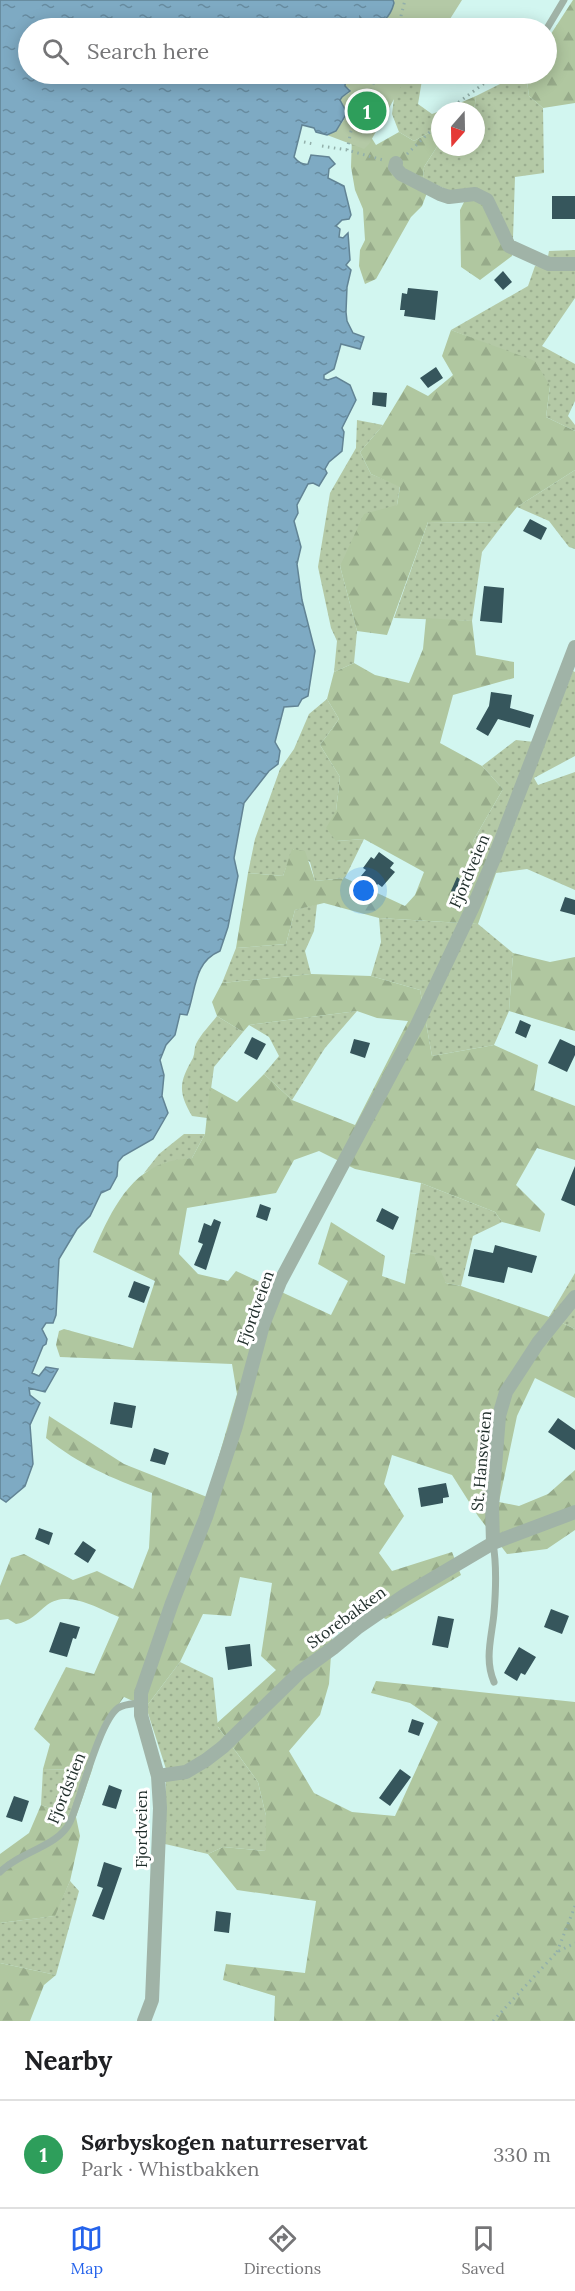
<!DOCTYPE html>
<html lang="en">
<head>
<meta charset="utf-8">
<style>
  body { margin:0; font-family:Lora,serif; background:#f2f2f2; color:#202124 }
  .compass { position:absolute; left:431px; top:102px; width:54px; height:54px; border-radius:50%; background:#fff; box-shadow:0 3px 15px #0003; rotate:200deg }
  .you { position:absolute; left:364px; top:891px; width:21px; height:21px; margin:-15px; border:4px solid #fff; border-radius:50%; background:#1a73e8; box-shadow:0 0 0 9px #1a73e833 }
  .badge { display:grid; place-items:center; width:39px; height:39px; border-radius:50%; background:#2563eb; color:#fff; font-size:20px; font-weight:700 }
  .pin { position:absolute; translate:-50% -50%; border:3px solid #fff; box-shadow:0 2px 6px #0006 }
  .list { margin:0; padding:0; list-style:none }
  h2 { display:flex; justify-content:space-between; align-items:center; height:78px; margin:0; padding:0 24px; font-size:26px }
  h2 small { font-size:20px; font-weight:400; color:#757577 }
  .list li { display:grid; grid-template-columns:39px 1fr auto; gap:18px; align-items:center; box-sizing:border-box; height:108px; padding:0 24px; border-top:2px solid #e0e0e0 }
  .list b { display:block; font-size:22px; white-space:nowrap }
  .list p { margin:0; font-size:20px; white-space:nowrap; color:#757577 }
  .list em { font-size:20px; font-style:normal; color:#757577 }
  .icon { flex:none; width:33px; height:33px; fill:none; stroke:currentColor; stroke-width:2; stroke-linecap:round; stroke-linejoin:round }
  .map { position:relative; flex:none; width:575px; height:2021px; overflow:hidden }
  .search { position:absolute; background:#fff; box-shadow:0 3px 15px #0003; left:18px; right:18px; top:18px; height:66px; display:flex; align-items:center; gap:15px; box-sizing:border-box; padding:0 21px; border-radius:33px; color:#757577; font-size:22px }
  .sheet { height:186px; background:#fff }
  nav { display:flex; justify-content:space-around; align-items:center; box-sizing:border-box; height:84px; border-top:2px solid #e0e0e0; background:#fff; font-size:16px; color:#757577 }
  nav a { display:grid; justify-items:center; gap:3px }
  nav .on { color:#2563eb }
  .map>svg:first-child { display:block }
  .grass { fill:url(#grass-dots) }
  .forest { fill:url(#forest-firs) }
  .park { fill:#b4c9a6 }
  .water { fill:url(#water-ripples); stroke:#628495; stroke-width:1.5 }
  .building { fill:#36565c }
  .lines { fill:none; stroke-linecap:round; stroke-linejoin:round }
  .path { stroke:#92afaa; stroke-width:3; stroke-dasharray:1.5 4.5; stroke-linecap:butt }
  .lane { stroke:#a0b3a7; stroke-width:7 }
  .street { stroke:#a0b3a7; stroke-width:14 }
  .labels { text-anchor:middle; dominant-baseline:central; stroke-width:6; stroke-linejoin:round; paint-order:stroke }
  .street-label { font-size:16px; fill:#1f2d2a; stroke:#fff }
</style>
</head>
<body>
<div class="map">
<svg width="575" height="2021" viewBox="0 0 575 2021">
  <defs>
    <pattern id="grass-dots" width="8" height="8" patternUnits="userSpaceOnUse" patternTransform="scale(1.5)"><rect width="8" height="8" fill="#b4c9a6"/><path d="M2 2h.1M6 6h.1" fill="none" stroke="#9aad8f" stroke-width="1.8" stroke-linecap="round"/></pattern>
    <pattern id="forest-firs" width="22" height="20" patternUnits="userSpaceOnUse" patternTransform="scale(1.5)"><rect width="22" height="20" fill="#b0c7a0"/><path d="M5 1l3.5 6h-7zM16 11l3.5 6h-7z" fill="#97ab8a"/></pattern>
    <pattern id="water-ripples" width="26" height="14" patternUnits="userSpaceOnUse" patternTransform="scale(1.5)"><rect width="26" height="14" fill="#7eaac3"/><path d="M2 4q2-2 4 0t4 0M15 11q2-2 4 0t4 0" fill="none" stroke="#678b9f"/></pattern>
  </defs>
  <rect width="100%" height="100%" fill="#d2f6f0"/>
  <path class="grass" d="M397,74h26l-5,30 14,10 8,-3v16l-26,14 -15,-9 -7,-18z
    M520,74h6l3,22 14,12 1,65 -29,4 -2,61 -47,-40 -43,-19 1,-12 16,-25v5h36l-2,-36 2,-15z
    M575,250v48l-33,48 33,18v37l-7,15 7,9v6l-29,-14 4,-31 -61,-41 -38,-15 77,-44 7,-20 11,1 3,-16z
    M357,420l26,5 -23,27 11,22 29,12 -3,19 -57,61 17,65 -3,32 -20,9 3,-31 -6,-13 -13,-61 12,-74 26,-45z
    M575,470v79l-6,-2 -20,-26 -32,-14z
    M428,522l76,1 -22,29 -10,69 -78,-3z
    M573,671l2,1v84l-41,22 4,7 37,-13v118l-48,-21 -31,4 -23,-32 30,-52 -21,-23 34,-26 28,3z
    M327,699l12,20 -19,26 20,32 -4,34v30l28,-2 -19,39 -30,3 -5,-19 -17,-13 -10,27 -35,-3 7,-34 25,-70 14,-20 15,-35z
    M317,904l-3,27 -9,20 6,23 -89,9 14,-35 50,-4 9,-34z
    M379,918l99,6 35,29 -4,58 -15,34 -62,11 -12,-66 -49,-14 10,-34z
    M357,1011l-32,37 -33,52 -28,-26 15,-18 -10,-19 -20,-12z
    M217,1016l26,16 -29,35 -7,51 -15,-2c-15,-25 -12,-35 1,-58 2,-5 1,-10 3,-14 5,-10 14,-19 21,-28z
    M184,1134h21l-13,24 -27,5 -21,10 15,-19z
    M421,1183l74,29 7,10 -29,14 -12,50 -15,-3 -27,-30 -9,1z
    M575,1273v56l-26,-12z
    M180,1662l33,16 5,49 40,55 8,34v35l-43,-4 -15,7 -43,-10 1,-75 -20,-62z
    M43,1769l49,1 -16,47 -35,-12z
    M70,1881l9,10 -23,84 -56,-12v-40l54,-7z"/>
  <path class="forest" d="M573,0h2v103l-32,5 -14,-12 -3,-22h20l1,-34z
    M476,96l-2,15h-19l7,-9z
    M440,127v15l-16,25 -1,12 7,6 -8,21 -11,11 -35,62 -11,5 -6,-18 1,-16 5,-10 -2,-31 -8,-19 -4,-23 1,-31 14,-7 10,16 23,-13 15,9z
    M466,198l15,4 32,36 -1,18 -32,24 -19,-13 -1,-57z
    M451,330l84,31 15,25 -4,31 29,14v39l-58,37 -13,16 -76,-1 -41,113 -30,-4 -17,-65 24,-52 33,-9 3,-18 -29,-13 -11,-22 23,-27 24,-40 21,11 25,-21 -11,-19z
    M426,618l46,3 4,34 38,7v16l-61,17 -13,48 42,23 21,23 -30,52 23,32 -18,51 -99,-6 -55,-15 -29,7 -9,34 -50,4 12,-75 35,3 9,-27 13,2 10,30 30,-3 60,28 10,-11 9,-23 -60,-33 -28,2 -10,-13 10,-17 4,-34 -20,-32 19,-26 -12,-20 7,-27 20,-9 21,12 34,8 14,-34z
    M513,953l37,9 25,-5v74l-66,-20z
    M311,974l60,2 49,14 12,66 62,-11 44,20 -4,25 41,16v54l-38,-12 -21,37 29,29 -5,18 -38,-10 -7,-10 -74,-29 -66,-14 -36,-18 -25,9 -18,33 -89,15 -8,46 19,20 30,7 8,-10 95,44 17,-34 -30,-17 13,-42 54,34 -3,20 23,8 5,-30 9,-1 15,3 12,27 15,3 88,31 26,12v69l-40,-20 -18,38 -18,86 20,4 29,-12 27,-24v60l-28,19 -40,5 -29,-38 -26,-41 -60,-20 -8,29 20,32 -25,37 13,18 60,-19 9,23 -75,44 -32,-12 -21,19 -4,58 -9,31 -31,36 25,42 38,19 43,4 43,-94 -28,-19 -39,-10 5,-12 199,21v319h-301l1,-25 -52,-16 3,-16 79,9 11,-72 -79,-11 -29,-36 15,-7 43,4v-35l-8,-34 -42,-58 60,-54 -15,-14 11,-73 -32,-6 -9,39 -28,-2 -23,48 -34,45 -22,-10 -23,31 -9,42 -49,-1 7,-25 -16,-15 32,-62 28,7 25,-57c-20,-8 -51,-28 -72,-12 -10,8 -17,17 -31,19l-8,-5 -8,1v-34l11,-28 13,-4 49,26 24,-9 36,18 16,-41 3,-55c-41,-15 -72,-28 -106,-55l3,-22 75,48 83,33 30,-103 -5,-30 -172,-7 -4,-12 3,-14 5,-2 69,19 22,-67 -62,-29c15,-34 33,-76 71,-89 9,-3 19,-4 28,-5l13,-24 5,-47 27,15 27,-28 28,26 63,25 53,-104 -31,-3 -20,-7 -108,14 -6,7 -26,-16 -5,-14 10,-19z
    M41,1805l35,12 4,19 -10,45 -15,35 -55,7v-69l29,-21z
    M0,1963l56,12 -12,10 -14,36h-30z"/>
  <path class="park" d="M393,0h69l-12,19 -13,2 -4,7h-72l-2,-11 8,8 13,-2 14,-20z
    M355,74h53l-39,70 -5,5 -37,-14c8,-3 18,-13 19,-21 1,-5 -4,-9 -6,-14l2,-3 7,-4 1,-4 -5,-3 1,-11z"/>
  <path class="water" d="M0,0h393l1,3c-4,15 -11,21 -27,22l-7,-8 1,11h-333v46h328l-10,1 -1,11 5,5 -8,6 -2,3 7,13 -11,18 -9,4 -11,-3 -2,-4 -12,-3 -8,32c4,5 8,8 14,7l3,-9 18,2 6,7 -6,5 -1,9 16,8 7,29 -2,4 -7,1 -6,6 4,3 -1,8 4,1 5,-5 2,27 -4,5 5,5 -4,17 -1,25 1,9 6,12 11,4 -4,12 -19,-5 -7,25 -10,6v4l4,1 8,-3 14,8 6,15 -14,28 2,4 -2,19 -13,11 -4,7 2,4 -8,13 -6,-3 -5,1 -11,21 1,8 -4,8 7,26 -4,17 5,36 13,51 -7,45 -6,3 -4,7 -14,1 -9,35 5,9 -2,13 -9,7 -25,32 -10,55 4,18 -10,51 -8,24c-27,11 -24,41 -33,64l-7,-1 -5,21 -9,10 -6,15 4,15 -2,21 6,17 -15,26 -30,17 -5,6 -1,14 -7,13 -9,4 -11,23 -13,13 -18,30 -3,56 -3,8h-7l-4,6 5,10 -1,5 -3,2 -11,27 7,3 7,-9 12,2 -13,23 -16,-4 1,7 10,8 -10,22 3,39 -8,22 -19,16 -6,-4z"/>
  <path class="building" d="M552,196h23v23h-23z
    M503,271l9,11 -9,8 -9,-10z
    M408,288l30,3 -3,29 -31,-4 1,-6h-5l2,-17 5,1z
    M436,367l7,11 -15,10 -8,-10z
    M373,392l14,1 -1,14 -14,-2z
    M530,519l17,9 -6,12 -18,-9z
    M484,586l20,2 -2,35 -22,-2z
    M491,692l21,3 -2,13 24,7 -4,13 -32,-9 -10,17 -12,-7 13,-23z
    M379,852l15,11 -4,5 5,4 -13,15 -4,-3 -3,3 -14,-11 5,-6 -3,-2 8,-11 3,2z
    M464,871l12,4 -12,30 -12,-5 3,-7 -4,-2 6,-14 4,3z
    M565,897l10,3v15l-15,-4z
    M520,1020l11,5 -5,13 -11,-5z
    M252,1037l14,7 -9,16 -13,-7z
    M354,1039l16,4 -5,15 -15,-5z
    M560,1039l15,7v9l-8,17 -19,-9z
    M575,1166v40l-14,-6z
    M260,1204l11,4 -4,13 -11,-4z
    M382,1208l17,9 -6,13 -17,-9z
    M214,1219l7,3 -15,48 -12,-5 9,-21 -5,-2 6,-19 7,3z
    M495,1245l42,11 -5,17 -24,-6 -4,16 -36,-7 6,-27 19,4z
    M134,1281l16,6 -6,16 -16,-6z
    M114,1402l22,4 -4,22 -22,-4z
    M558,1418l17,12v20l-27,-18z
    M154,1448l15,5 -4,12 -15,-4z
    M446,1483l3,14 -6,1v5l-22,4 -3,-19z
    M39,1528l14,5 -4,12 -14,-6z
    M83,1541l13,9 -8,13 -14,-9z
    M551,1609l18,7 -7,18 -18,-7z
    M438,1616l16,3 -6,29 -16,-3z
    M60,1622l20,5 -4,12 -3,-1 -6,19 -18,-5z
    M250,1644l2,22 -24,4 -3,-23z
    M519,1647l17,10 -11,18 -4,-2 -4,8 -13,-8z
    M412,1719l12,4 -5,13 -11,-4z
    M400,1769l11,8 -21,29 -11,-8z
    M109,1785l13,5 -6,19 -14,-4z
    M14,1796l15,5 -7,21 -16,-5z
    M104,1862l18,6 -18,52 -12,-4 11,-28 -6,-2z
    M216,1911l15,2 -2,20 -15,-2z"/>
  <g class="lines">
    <path class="path" d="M400,28l1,-12 4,-16
      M450,111l9,-9 27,-20
      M304,142l9,2
      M322,146l25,4 36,10
      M347,150l4,-19 13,-15 12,-42
      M407,154l33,-32
      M557,1952l18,-46
      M493,2021l64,-69 18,-9"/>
    <path class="lane" d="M546,30l18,-30
      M494,76l5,-2
      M493,1543c4,23 3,46 1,70 -2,23 -10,46 0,69
      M0,1872c21,-21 58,-25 70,-50 11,-24 29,-100 48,-114 6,-4 14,-4 22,-5"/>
    <path class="street" d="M396,163l-1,4 6,7 39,20 9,3 26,-3 12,6 22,46 40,18h26
      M493,1543l-1,-37 7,-90 7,-24 32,-49 37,-46
      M158,1776l28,-4 20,-12 17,-13 77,-75 33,-24 24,-20 48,-33 88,-52 82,-31
      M144,2021l8,-21 8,-192 -2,-32 -17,-61v-22l31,-90 34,-86 30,-91 27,-101 17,-43 137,-257 60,-127 16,-37 82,-214"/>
  </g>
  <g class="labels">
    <g class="street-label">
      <text transform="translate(469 871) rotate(-67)">Fjordveien</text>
      <text transform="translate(255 1308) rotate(-70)">Fjordveien</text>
      <text transform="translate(481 1461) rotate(-85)">St. Hansveien</text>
      <text transform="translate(346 1617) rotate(-36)">Storebakken</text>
      <text transform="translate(66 1788) rotate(-68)">Fjordstien</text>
      <text transform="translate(141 1829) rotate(-90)">Fjordveien</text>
    </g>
  </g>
</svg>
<svg class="compass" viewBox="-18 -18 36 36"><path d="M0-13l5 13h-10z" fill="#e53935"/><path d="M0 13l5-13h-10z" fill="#757577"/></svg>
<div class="you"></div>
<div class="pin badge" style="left:367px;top:111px;background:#2e9e5b">1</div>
<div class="search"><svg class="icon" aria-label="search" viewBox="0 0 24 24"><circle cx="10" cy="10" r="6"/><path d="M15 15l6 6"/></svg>Search here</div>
</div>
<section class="sheet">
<h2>Nearby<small></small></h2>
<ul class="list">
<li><span class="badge" style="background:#2e9e5b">1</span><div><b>Sørbyskogen naturreservat</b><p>Park · Whistbakken</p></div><em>330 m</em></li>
</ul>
</section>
<nav>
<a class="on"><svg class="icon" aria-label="map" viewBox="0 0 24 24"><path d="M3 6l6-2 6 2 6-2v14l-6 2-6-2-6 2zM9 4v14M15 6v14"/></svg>Map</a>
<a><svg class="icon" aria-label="directions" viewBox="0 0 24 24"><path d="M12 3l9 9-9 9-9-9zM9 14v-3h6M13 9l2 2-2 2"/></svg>Directions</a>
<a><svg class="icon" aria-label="saved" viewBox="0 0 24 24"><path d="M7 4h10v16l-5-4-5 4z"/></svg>Saved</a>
</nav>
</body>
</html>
